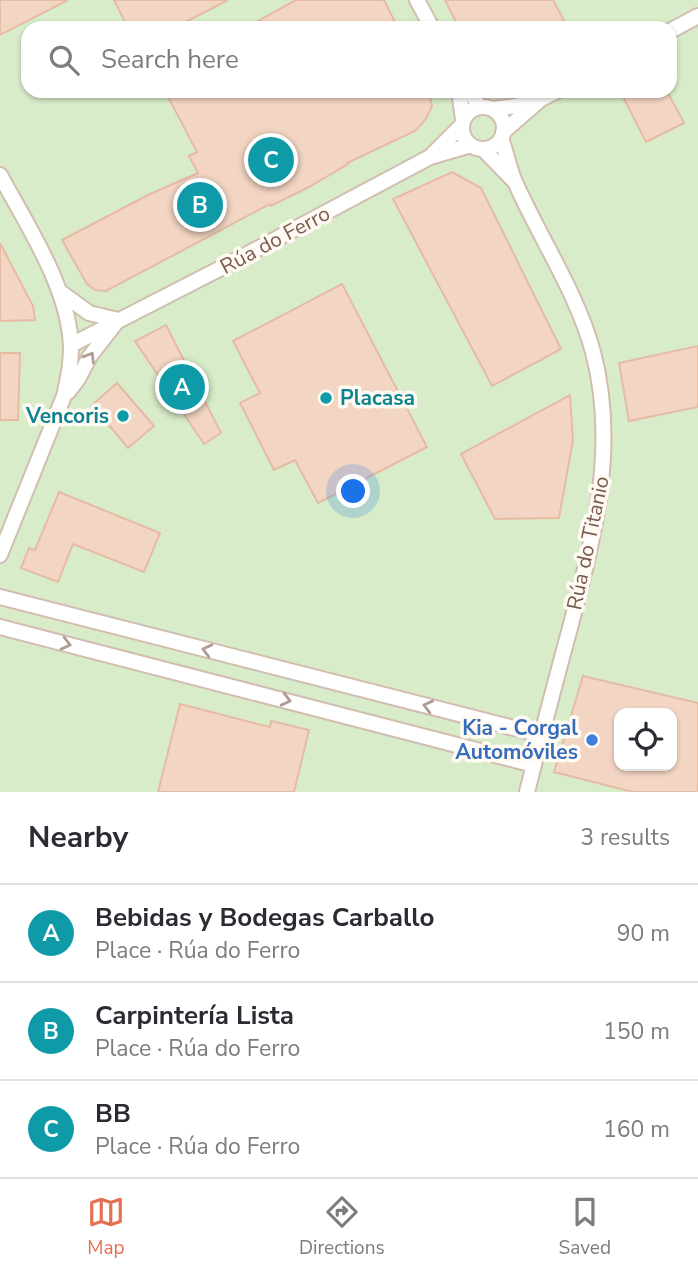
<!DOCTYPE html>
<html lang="en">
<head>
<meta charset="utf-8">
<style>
  body { margin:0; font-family:"Nunito Sans",sans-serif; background:#f7f7f7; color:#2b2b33 }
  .controls { position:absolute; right:21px; bottom:21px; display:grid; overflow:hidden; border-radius:14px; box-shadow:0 2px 5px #0004 }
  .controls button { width:63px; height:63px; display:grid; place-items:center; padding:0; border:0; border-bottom:2px solid #e1e1e2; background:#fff; color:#2b2b33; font:35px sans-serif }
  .you { position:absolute; left:354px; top:492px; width:24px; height:24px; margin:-18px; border:5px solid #fff; border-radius:50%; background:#1a73e8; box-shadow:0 0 0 10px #1a73e833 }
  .badge { display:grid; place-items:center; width:46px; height:46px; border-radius:50%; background:#e76f51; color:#fff; font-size:23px; font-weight:700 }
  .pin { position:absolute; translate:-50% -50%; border:4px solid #fff; box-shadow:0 2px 7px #0006 }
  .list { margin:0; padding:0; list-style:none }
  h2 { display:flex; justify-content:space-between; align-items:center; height:91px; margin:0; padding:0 28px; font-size:30px }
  h2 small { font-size:23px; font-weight:400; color:#7c7c81 }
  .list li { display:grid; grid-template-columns:46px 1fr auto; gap:21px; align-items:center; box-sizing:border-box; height:98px; padding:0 28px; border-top:2px solid #e1e1e2 }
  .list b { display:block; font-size:26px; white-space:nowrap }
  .list p { margin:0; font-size:23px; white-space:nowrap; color:#7c7c81 }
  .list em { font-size:23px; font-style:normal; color:#7c7c81 }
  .icon { flex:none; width:38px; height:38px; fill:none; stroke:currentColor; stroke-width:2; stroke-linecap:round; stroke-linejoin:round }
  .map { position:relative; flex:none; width:698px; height:792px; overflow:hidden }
  .search { position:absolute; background:#fff; box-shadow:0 2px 5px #0004; left:21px; right:21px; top:21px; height:77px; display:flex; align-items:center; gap:18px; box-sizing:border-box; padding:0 24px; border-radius:21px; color:#7c7c81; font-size:26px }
  .sheet { height:385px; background:#fff }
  nav { display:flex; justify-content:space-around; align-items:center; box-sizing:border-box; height:98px; border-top:2px solid #e1e1e2; background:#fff; font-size:19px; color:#7c7c81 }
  nav a { display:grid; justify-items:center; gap:4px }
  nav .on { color:#e76f51 }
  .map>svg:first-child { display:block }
  .green { fill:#d8ecc9; fill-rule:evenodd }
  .building { fill:#f3d5c3; stroke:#e6bba3; stroke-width:2; fill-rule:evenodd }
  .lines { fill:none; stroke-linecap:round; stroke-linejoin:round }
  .minor-casing { stroke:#d1beb0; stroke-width:18 }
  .minor { stroke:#fff; stroke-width:14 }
  .oneway { stroke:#af9d94 }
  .culture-dot { fill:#0f9aa8; stroke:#fffaf3; stroke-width:2.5 }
  .shop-dot { fill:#3f7fe0; stroke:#fffaf3; stroke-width:2.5 }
  .labels { text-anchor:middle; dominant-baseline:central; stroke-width:7; stroke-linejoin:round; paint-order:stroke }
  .street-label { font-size:21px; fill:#7a5c4d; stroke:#fffaf3 }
  .culture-label { font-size:21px; font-weight:bold; fill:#0d838f; stroke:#fffaf3; text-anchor:start }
  .shop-label { font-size:21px; font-weight:bold; fill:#366cbe; stroke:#fffaf3; text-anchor:end }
</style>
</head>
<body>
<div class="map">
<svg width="698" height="792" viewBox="0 0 698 792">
  <rect width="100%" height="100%" fill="#fdf6ec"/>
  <path class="green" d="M0,0h698v792h-698zM28,28h642v63h-642zM619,713h53v53h-53z"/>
  <path class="building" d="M0,0h68l-68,35z
    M114,0h114l-54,28h-46z
    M296,0h88l14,28h-153z
    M445,0h108l15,28h-109z
    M165,91h264l3,15 -6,13 -11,12 -68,32 1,1 -39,23 -38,19 -1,-2 -164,87 -11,-1 -8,-6 -25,-44 86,-45 50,-22 -9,-17 8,-4z
    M620,91h47l17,32 -38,19z
    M452,172l29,16 80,161 -69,37 -99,-187z
    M0,243l33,63 2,14 -35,1z
    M342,284l85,163 -109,56 -23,-43 -21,10 -34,-67 20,-10 -27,-52z
    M166,325l55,108 -17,11 -69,-103z
    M698,346v61l-69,14 -10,-58z
    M0,353h20l-2,67h-18z
    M117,383l37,43 -26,22 -36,-43z
    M570,395l3,45 -14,78 -64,1 -34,-65z
    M59,492l101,41 -16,39 -71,-28 -15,38 -37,-14 8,-20 6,2z
    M583,676l115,27v89h-65l-79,-20zM619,713h53v53h-53z
    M180,704l90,23 1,-6 38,9 -15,62h-136z"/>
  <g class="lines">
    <g class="minor-casing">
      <path id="minor" d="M417,0l15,28
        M670,31l28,-15
        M459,91l4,28
        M471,91l8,16
        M462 128a21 21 0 1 1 42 0a21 21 0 1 1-42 0Z
        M493,109l23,-3 21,-6
        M503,132l38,-33 16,-8
        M501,139c6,14 8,31 15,45 25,56 61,109 77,168 25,95 1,184 -23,276 -15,55 -29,109 -43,164
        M483,149l30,31
        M431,156l31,-31
        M0,175c27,50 70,115 71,173 0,16 -3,32 -7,48l-64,159
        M59,291l30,22 29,7 -28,36 -12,23 -10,13
        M71,345l154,-79 205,-109 41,-12
        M0,597l541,138
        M0,627l534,138"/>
    </g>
    <use href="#minor" class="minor"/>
  </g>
  <defs><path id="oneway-chevron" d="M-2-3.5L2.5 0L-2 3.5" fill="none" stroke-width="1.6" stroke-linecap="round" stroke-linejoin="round" transform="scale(1.75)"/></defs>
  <g class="oneway">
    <use href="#oneway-chevron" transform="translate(90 357) rotate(-59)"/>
    <use href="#oneway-chevron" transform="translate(66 644) rotate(14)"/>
    <use href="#oneway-chevron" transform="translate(207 650) rotate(-166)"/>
    <use href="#oneway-chevron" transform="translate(286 700) rotate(14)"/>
    <use href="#oneway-chevron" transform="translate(428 706) rotate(-166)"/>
  </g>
  <g class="culture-dot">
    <circle cx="326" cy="398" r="7"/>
    <circle cx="123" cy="416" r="7"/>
  </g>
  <circle class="shop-dot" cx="592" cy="740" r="7"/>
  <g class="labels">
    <g class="street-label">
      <text transform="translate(275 240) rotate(-28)">Rúa do Ferro</text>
      <text transform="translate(588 543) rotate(-78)">Rúa do Titanio</text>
    </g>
    <g class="culture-label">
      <text x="340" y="398">Placasa</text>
      <text x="109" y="416" text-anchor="end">Vencoris</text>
    </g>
    <g class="shop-label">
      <text x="578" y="728">Kia - Corgal<tspan x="578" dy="24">Automóviles</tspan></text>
    </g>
  </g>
</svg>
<div class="controls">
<button><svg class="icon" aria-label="locate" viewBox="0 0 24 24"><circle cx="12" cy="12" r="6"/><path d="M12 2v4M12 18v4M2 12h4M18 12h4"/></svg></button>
</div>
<div class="you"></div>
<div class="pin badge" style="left:182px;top:387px;background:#0f9aa8">A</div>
<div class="pin badge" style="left:200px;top:205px;background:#0f9aa8">B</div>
<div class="pin badge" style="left:271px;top:160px;background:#0f9aa8">C</div>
<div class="search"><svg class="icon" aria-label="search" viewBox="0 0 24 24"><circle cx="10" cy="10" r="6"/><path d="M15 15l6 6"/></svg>Search here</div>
</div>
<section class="sheet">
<h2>Nearby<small>3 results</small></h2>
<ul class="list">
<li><span class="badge" style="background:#0f9aa8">A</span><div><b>Bebidas y Bodegas Carballo</b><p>Place · Rúa do Ferro</p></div><em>90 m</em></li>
<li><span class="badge" style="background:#0f9aa8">B</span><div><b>Carpintería Lista</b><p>Place · Rúa do Ferro</p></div><em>150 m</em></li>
<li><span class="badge" style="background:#0f9aa8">C</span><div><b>BB</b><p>Place · Rúa do Ferro</p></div><em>160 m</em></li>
</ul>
</section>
<nav>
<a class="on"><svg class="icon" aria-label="map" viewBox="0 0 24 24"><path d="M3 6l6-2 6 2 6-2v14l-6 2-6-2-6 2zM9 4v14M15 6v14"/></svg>Map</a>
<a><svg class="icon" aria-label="directions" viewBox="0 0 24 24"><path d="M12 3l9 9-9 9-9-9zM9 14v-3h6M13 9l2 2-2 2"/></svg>Directions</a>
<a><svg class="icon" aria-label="saved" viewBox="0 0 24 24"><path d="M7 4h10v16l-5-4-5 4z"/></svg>Saved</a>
</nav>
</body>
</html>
